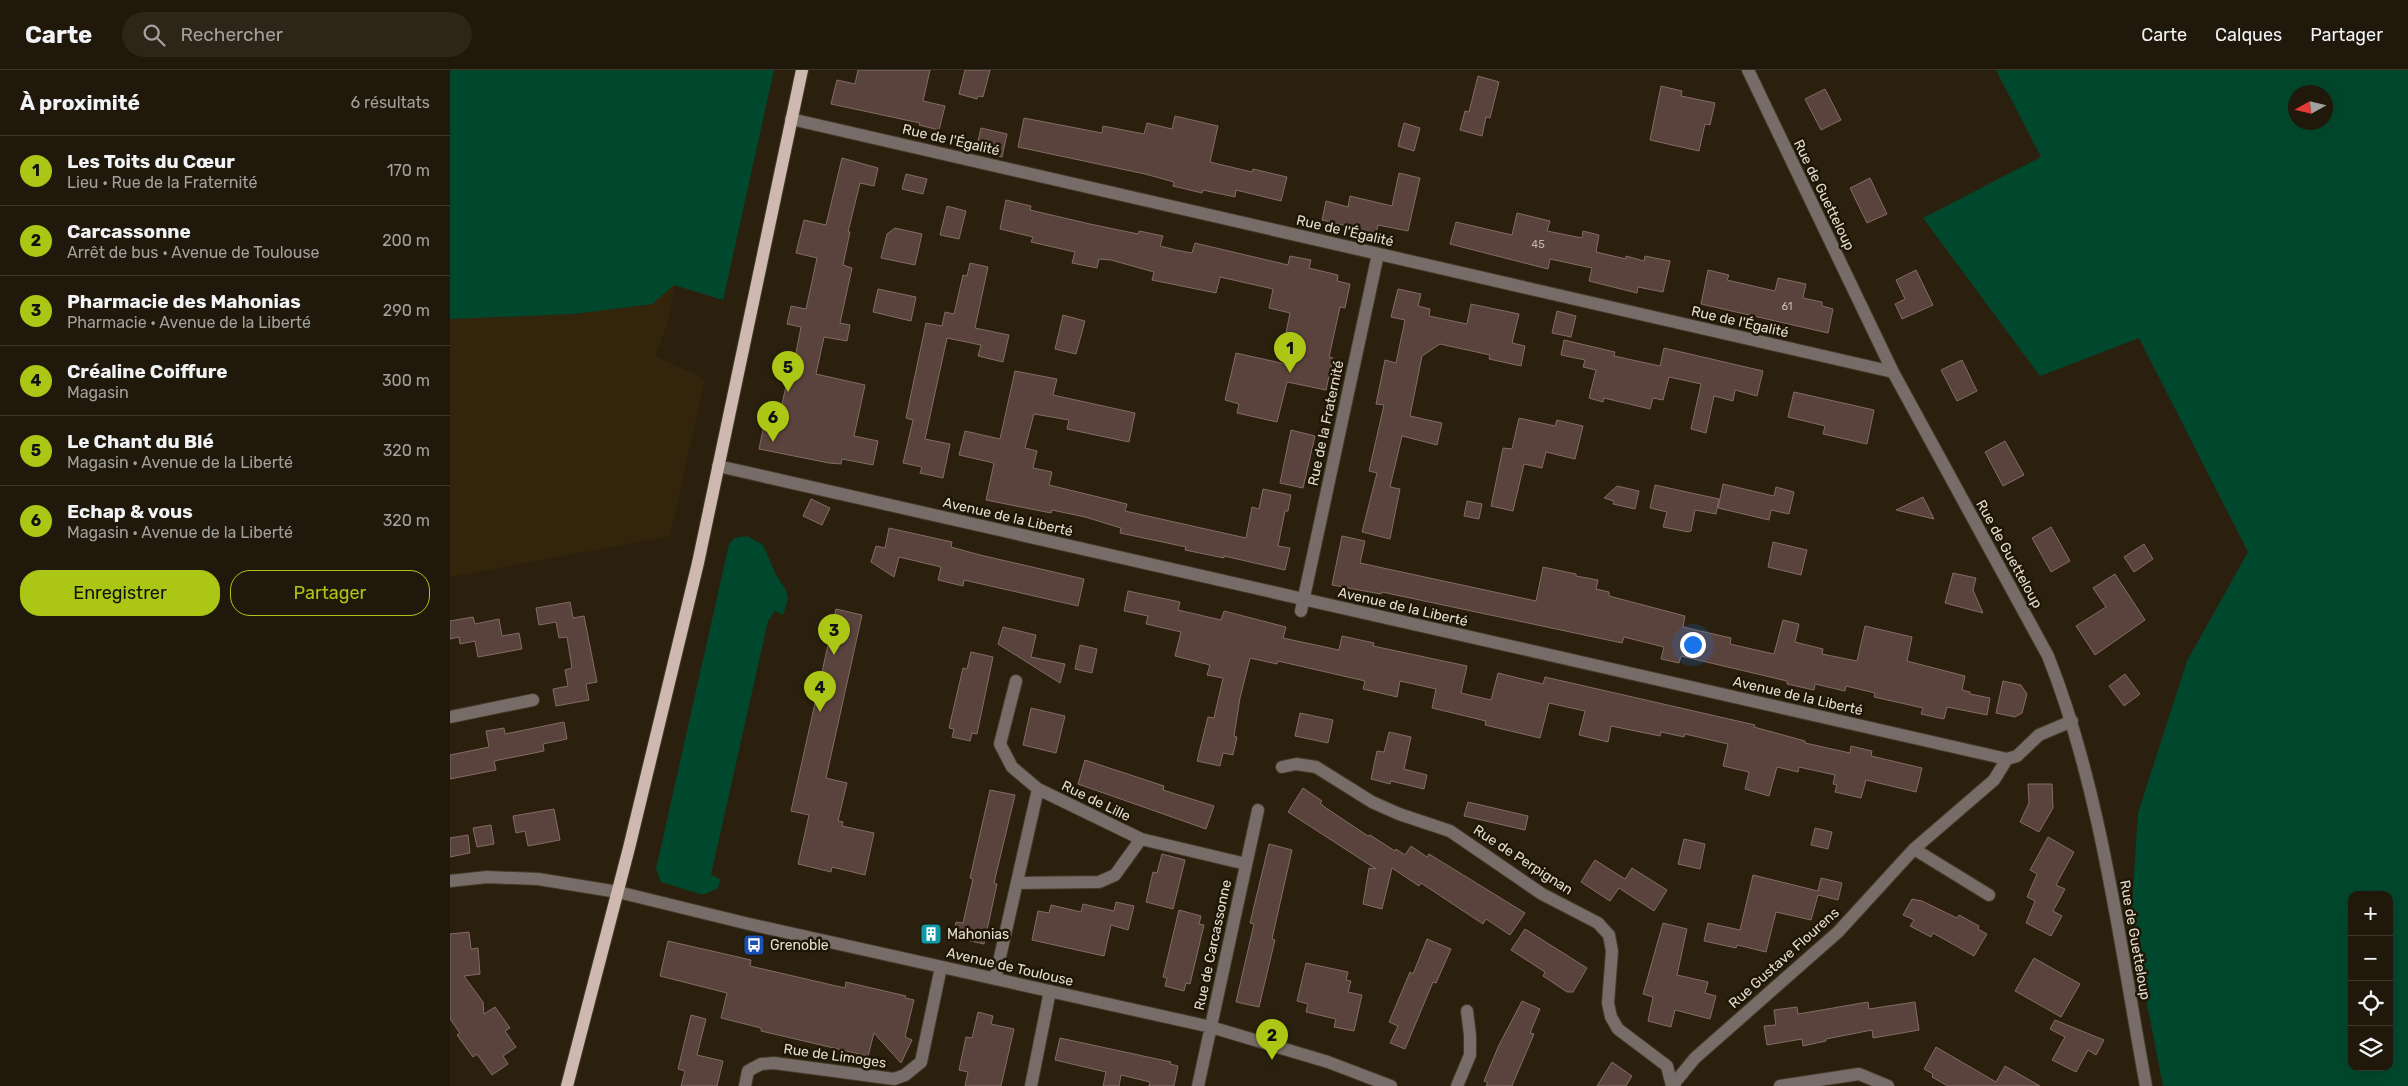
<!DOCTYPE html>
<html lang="fr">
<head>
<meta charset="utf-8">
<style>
  body { margin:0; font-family:Rubik,sans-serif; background:#2d2518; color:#f1f3f6 }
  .controls { position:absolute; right:15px; bottom:15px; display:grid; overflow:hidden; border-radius:10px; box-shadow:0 5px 20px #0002 }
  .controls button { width:45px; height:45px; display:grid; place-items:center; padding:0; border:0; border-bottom:1px solid #3d372b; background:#20180a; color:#f1f3f6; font:25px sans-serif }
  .compass { position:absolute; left:1838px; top:15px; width:45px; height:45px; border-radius:50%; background:#20180a; box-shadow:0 5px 20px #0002; rotate:262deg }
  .you { position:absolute; left:1242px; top:574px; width:18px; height:18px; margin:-12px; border:4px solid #fff; border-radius:50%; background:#1a73e8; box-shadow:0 0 0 8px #1a73e833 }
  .badge { display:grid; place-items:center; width:32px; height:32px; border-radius:50%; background:#abc615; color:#111; font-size:16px; font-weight:700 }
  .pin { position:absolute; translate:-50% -41px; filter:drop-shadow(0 1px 2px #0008) }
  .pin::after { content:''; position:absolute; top:26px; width:18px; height:15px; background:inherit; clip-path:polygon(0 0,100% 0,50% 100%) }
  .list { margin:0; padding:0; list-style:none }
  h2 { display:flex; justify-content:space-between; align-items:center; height:65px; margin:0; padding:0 20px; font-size:21px }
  h2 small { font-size:16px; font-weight:400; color:#a2a09c }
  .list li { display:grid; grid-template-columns:32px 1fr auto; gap:15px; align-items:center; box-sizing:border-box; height:70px; padding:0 20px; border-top:1px solid #3d372b }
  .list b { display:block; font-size:19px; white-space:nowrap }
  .list p { margin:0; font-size:16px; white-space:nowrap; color:#a2a09c }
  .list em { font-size:16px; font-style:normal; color:#a2a09c }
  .actions { display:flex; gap:10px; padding:15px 20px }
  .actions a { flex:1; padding:11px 0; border:1px solid #abc615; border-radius:20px; text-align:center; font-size:18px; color:#abc615 }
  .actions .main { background:#abc615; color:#111 }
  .icon { flex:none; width:28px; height:28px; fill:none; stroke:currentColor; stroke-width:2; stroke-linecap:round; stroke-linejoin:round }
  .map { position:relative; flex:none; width:1958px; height:1016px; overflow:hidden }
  header { display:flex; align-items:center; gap:30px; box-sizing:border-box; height:70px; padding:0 25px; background:#20180a; border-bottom:1px solid #3d372b }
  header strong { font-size:24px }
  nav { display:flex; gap:28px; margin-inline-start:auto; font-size:18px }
  .search { width:350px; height:45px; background:#2d2518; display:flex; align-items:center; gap:12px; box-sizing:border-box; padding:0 18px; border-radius:28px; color:#a2a09c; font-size:19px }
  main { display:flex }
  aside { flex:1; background:#20180a }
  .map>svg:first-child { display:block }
  .built { fill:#32250b }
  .green { fill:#00482d; fill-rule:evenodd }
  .building { fill:#5b433d; stroke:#846b65 }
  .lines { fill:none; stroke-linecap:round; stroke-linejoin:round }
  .minor-casing { stroke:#443a29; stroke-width:14 }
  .major-casing { stroke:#443a29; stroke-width:14 }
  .minor { stroke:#776c68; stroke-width:12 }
  .major { stroke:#cfb8b0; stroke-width:12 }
  .labels { text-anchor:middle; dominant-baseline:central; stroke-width:5; stroke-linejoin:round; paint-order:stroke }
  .number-label { font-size:11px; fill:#c2b6ad }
  .street-label { font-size:14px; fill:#e4ddd2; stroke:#201605 }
  .poi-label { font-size:14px; fill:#e4ddd2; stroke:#201605; text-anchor:start }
</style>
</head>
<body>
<header>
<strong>Carte</strong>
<div class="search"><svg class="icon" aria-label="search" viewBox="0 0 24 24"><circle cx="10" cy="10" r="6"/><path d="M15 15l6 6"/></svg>Rechercher</div>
<nav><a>Carte</a><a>Calques</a><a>Partager</a></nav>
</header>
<main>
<aside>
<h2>À proximité<small>6 résultats</small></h2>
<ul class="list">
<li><span class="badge">1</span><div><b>Les Toits du Cœur</b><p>Lieu · Rue de la Fraternité</p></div><em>170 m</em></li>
<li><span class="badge">2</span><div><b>Carcassonne</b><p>Arrêt de bus · Avenue de Toulouse</p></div><em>200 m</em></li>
<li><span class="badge">3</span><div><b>Pharmacie des Mahonias</b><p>Pharmacie · Avenue de la Liberté</p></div><em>290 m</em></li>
<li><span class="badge">4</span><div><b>Créaline Coiffure</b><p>Magasin</p></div><em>300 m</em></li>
<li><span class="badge">5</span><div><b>Le Chant du Blé</b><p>Magasin · Avenue de la Liberté</p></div><em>320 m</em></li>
<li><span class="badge">6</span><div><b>Echap &amp; vous</b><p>Magasin · Avenue de la Liberté</p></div><em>320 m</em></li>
</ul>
<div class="actions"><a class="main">Enregistrer</a><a>Partager</a></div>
</aside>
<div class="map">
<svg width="1958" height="1016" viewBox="0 0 1958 1016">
  <rect width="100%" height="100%" fill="#2a200d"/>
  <path class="built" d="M0,0h324l-51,230 -49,-15 -6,38 -13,33 50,23 -35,157 -220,41z"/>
  <path class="green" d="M0,0h324l-51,230 -49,-15 -22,19 -79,10 -123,5z
    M1546,0h412v1016h-245l-32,-165 7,-108 49,-152 61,-109 -109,-214 -99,38 -117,-158 118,-61zM1876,22v30h-30v-30zM1902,825h37v172h-37z
    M297,466l16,9 13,30 10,15 2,9 -5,16 -8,-4 -7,10 -57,254 9,4 -2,9 -13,6h-5l-39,-12 -5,-13 73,-325 5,-6z"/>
  <path class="building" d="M408,0h72l-7,31 22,5 -6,24 -20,-5 1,-2 -89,-19 6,-24 18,4z
    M515,0h25l-7,27 -5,-1 -1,3 -18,-5z
    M1028,6l21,6 -9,36 -4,-1 -4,19 -22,-6 5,-19 4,1z
    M1211,16l21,5 -1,5 34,7 -5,22 -5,-1 -6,27 -49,-11z
    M1375,19l16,31 -20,10 -16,-31z
    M725,46l43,10 -8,36 42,10 1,-3 34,8 -6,24 -45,-11 -1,7 -32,-7 -1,3 -29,-7 1,-4 -29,-8 -127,-27 6,-29 78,15 1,-7 41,8 3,-11 25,6z
    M954,53l16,5 -6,23 -16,-5z
    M531,58l26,6 -5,23 -26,-7z
    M392,88l36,10 -4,18 -14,-3 -12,49h2l-7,33 9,3 -12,55 10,2 -3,16 -23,-4 -8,37 49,11 -11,51 24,5 -5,24 -31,-6 -1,5 -12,-1 -70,-14 9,-43 13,3 11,-51h3l6,-31 -14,-3 4,-18 15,3 11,-51 -21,-5 8,-33 22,5z
    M949,103l21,5 -12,53 -30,-6 -2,8 -54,-13 4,-19 22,6 2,-11 42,10z
    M456,104l21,5 -4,15 -21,-5z
    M1420,108l17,36 -20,9 -17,-35z
    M556,130l25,6 -1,4 60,14 48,10 1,-3 24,5 -3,10 16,4 16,3 3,-10 93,22 2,-9 21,4 -2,8 29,7 -1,6 13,3 -5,24 -5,-1 -11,50 4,1 -7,32 -39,-8 -10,40 -40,-9 2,-9 -14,-4 11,-47 54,12 8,-30 -12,-2 4,-20 -21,-5 4,-19 -53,-12 -4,16 -64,-13 2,-8 -43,-12 -12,-1 -2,9 -25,-5 3,-11 -44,-10 2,-5 -33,-8z
    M497,136l19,5 -7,28 -19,-4z
    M1067,143l33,8 -3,10 35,7 1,-7 16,4 -3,17 30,7v-3l18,5 1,-5 25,5 -7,31 -25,-5 -1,6 -48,-12 3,-13 -42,-9 -2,10 -98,-25 6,-22 56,13z
    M445,158l27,6 -7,31 -34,-7 6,-24z
    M520,193l18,4 -13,61 34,7 -6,27 -25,-6 3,-11 -34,-7 -22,101 25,5 -7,34 -23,-5 2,-6 -19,-4 10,-43 -7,-2 20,-95 16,3 3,-14 9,2 9,-39 4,1z
    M1258,200l21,5 -2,5 48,11 3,-13 28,6 -3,14 19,4v4l11,3 -5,24 -127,-29z
    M1466,200l17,35 -31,14 -7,-15 10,-5 -9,-19z
    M428,219l38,8 -5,24 -38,-9z
    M948,219l23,5 -3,12 12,3 -1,7 38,8 4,-20 48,10 -7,29 13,3 -4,20 -32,-7 1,-4 -50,-11 -18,12 -12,60 32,7 -5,22 -35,-9 -12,51 10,2 -10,50 -28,-7 15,-59 -8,-2 15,-66 -8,-1 9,-44 11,3 9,-43 -14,-3z
    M1107,241l19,5 -5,21 -19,-4z
    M613,245l22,6 -9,33 -21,-5z
    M1114,270l51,12 -1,4 46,10 4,-18 99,23 -6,25 -22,-6 -2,11 -19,-5 -8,37 -15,-4 10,-45 -32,-7 -6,23 -10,-2 -3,11 -46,-11 -1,4 -14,-4 7,-28 -13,-3 2,-7 -24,-5z
    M1512,290l15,31 -20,10 -16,-31z
    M565,301l42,8 -4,16 82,18 -6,29 -62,-13 2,-9 -35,-6 -9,34 12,3 -4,17 19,4 -3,13 78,19 -2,7 121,27 6,-31 7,2 4,-20 28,6 -3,16h-3l-7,35 12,2 -5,22 -61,-14v2l-39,-8 1,-3 -66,-14 1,-5 -36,-11 -33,-7 -1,3 -65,-13 8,-37 -35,-8 6,-24 35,8z
    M1344,322l80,18 -7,34 -44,-10 2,-8 -37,-9z
    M1069,348l36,8 2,-6 26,6 -8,33 -29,-7 -4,16 -18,-4 -11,47 -22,-5 12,-58 9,1z
    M841,360l24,6 -12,52 -23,-5z
    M1555,371l19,34 -21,11 -18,-34z
    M1273,414l51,12 2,-9 18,5 -5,22 -18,-4 -2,10 -51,-12z
    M1205,415l64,14 -3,15 -21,-4 -4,21 -3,1 -25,-5 4,-15 -17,-4z
    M1167,416l22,5 -4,18 -22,-5 1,-3 -10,-3z
    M1473,427l11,22 -38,-9z
    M361,429l19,9 -8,17 -19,-9z
    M1017,431l15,3 -3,15 -15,-3z
    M1601,457l19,34 -19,11 -19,-34z
    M439,458l63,14 -1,5 29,8 104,24 -6,27 -114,-26 -1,6 -25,-6 3,-13 -42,-10 -5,20 -23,-15 5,-16 9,2z
    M892,466l23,5 -5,22 176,38 7,-34 33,7v2l22,4 -2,9 13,3v4l76,20 -2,11 48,11 -1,6 44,10 9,-34 16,4 -4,18 28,7 -1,5 35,7 8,-35 47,11 -5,24 58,15 -3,14 8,2v2l20,4 -3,17 -40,-8 -3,12 -23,-5 2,-6 -49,-11 1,-4 -29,-7 -1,5 -30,-7 -1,6 -27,-6v-3l-106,-25 -2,7 -18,-4 3,-12 -40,-10 -2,6 -240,-51 -1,2 -49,-9z
    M1323,472l34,8 -6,25 -33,-8z
    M1694,474l9,15 -19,13 -10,-15z
    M1503,503l23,5 -3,12 10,23 -38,-10z
    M1665,504l30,46 -50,35 -19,-29 30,-19 -13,-19z
    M678,521l52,11 -2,8 43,10 3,-9 62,16 -3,11 56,12 3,-14 32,7 -1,3 94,20 -6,27 30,7 7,-27 45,11 2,-7 210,48 -1,2 51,14v2l45,10 1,-7 21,5 -1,5 51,12 -6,24 -50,-12 -5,18 -26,-6 2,-7 -4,-1 2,-9 -36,-8 -1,5 -21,-5 -8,29 -24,-7 4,-17 -26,-6 5,-22 -43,-10 -1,3 -23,-5 -1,4 -49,-10 -3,16 -29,-7 6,-24 -36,-8 -9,35 -55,-13 1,-4 -54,-13 4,-19 -36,-8 -3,16 -34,-8 2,-8 -87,-20 -1,3 -27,-6 -10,40 -6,38 3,1 -4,18 -10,-2 -3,13 -23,-5 11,-44 6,1 9,-40 -16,-3 3,-10 -35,-9 6,-24 -35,-8 2,-8 -24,-5z
    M120,532l3,16 11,-2 13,66 -11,2 3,16 -33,6 -3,-17 15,-3 -3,-16 7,-2 -5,-31 -8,1 -3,-16 -17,3 -3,-17z
    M386,539l26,6 -36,163 21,5 -9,38 5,1 -1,4 32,7 -9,42 -33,-8 -1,5 -33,-8 11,-49 -18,-4z
    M23,547l2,7 24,-5 3,17 17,-3 3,16 -44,8 -3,-16 -15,3 -1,-7 -9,2v-18z
    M553,557l33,8 -5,22 34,7 -5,19 -62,-39z
    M630,575l17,4 -5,24 -17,-4z
    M521,582l22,5 -16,77 -5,-1 -2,8 -18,-4 2,-8 -5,-1 14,-60 4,1z
    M1675,604l15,20 -16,12 -15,-20z
    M1553,611l18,4 6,9 -5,19 -7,4 -19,-4z
    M581,638l34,8 -9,37 -33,-8z
    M850,643l33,7 -5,23 -33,-7z
    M114,652l3,17 -24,5 1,7 -50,10 2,9 -46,9v-24l39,-8 -3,-16 18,-3 1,6z
    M939,662l22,5 -7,32 23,6 -3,14 -33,-8 -1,3 -19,-5 6,-28 7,1z
    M635,690l79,26 -1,4 51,16 -8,23 -128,-45z
    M1578,714h24l1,24 -14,24 -19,-10 9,-19z
    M853,718l19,13 -2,2 6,5 42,28 2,-1 25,16 1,-2 9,6 6,-9 16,11 2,-3 96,59 -15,22 -24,-16 -3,5 -62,-41 -2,3 -27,-18 -10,41 -19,-5 6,-36 7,1 -88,-57z
    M540,720l25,5 -21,88 3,1 -13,60 -31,-7 3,-15 7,1 10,-44 -3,-1z
    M1018,732l60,14 -3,14 -61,-14z
    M104,739l6,31 -32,6 -3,-15 -9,2 -3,-17z
    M41,755l3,19 -17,3 -4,-19z
    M1365,758l17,4 -4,17 -17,-4z
    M18,765l2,18 -20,4v-19z
    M1598,767l26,15 -18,33 9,4 -12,22 9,5 -11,20 -25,-13 9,-22 -8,-4 10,-23 -7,-4z
    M1234,769l21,5 -5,25 -22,-5z
    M819,774l23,6 -20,89 3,1 -16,67 -23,-5 18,-78 -4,-1z
    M712,784l23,6 -12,49 -27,-7 7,-30 4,1z
    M1145,790l30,19 7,-11 35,22 -13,21 -35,-23 -9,13 -29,-19z
    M1303,805l65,16 3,-13 21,5 -4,17 -20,-5 -7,25 -35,-8 -10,40 -29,-7 -1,3 -32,-7 4,-18 32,7z
    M1462,829l10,2 35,17 2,-3 20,11 -1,3 9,5 -13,22 -41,-23 -2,4 -21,-11 4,-6 -11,-5z
    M666,832l18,4 -6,24 -17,-5 -7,31 -72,-16 6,-29 11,2 2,-8 30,7 2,-8 31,7z
    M729,840l22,6 -2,8 5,1 -14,59 -4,-1 -2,8 -19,-5 2,-8 -4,-1z
    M1213,853l24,6 -10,46 31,7 -3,11 11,3 -6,23 -35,-9 -4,17 -23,-6 5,-24 -10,-3z
    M1075,859l62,39 -14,24h-6l-24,-16 2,-4 -34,-22z
    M19,862l2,17 7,-1 2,26 -16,2 19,26 1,12 11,-7 15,21 -5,3 11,16 -13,9 5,8 -16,11 -15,-21 -4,3 -16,-22 3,-2 -10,-14v-85z
    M977,869l24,10 -15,34 -3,-1 -28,67 -15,-6 8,-17 -9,-4 21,-50 3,2z
    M218,871l83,19 -1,6 95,22 1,-6 60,14 -1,2 9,2 -9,37 7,3 -11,23 -27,-30 -6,23 -107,-25v-3l-40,-10 6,-25 -67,-17z
    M1584,888l46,26 -19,33 -46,-26z
    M856,893l42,9 -2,8 5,1 -3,11 14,3 -8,36 -20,-4 2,-8 -30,-7 2,-8 -11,-3z
    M1072,931l18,8 -10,24 4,1 -20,47 -2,5h-26l2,-3 -4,-2 15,-36z
    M1418,932l1,7 46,-7 4,28 -46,8 -1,-8 -46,9v2l-23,5 -1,-7 -35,6 -3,-19 12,-1 -2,-15 23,-3 1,7z
    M528,942l15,4 -2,8 23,5 -13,57h-36l3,-14 -9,-2 7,-33 6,1z
    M241,945l15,4 -9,36 26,6 -6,25h-36l4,-15 -7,-2z
    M1605,950l49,20 -8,15 -8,-5 -12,22 -24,-12 13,-23 -15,-8z
    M610,968l111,24 -1,2 8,2 -4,20h-25l1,-4 -29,-7 -2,11h-16l3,-14 -51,-12z
    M1486,977l60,35 9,-16 35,20h-92l-16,-9 1,-3 -9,-5z
    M1162,992l20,14 -6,10h-29z"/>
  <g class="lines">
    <g class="minor-casing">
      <path id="minor" d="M1298,0l145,302 155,284c53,133 72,290 98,430
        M341,49l1102,253
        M268,396l1289,293 10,-3 22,-21 33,-14
        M851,541l77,-357
        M566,611l-16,63 12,23 26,22 103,50 105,25
        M0,647l83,-17
        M832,697l14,-3 20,3 56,35 27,12 51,17 92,63 56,29 11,12 3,16 -4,52 3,14 7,12 49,37 5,20h3
        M1464,779l75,46
        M0,811l37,-4 51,2 80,13 131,32 462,103 117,35 63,24
        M567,813l82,-1 16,-7 26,-36
        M545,909l43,-190
        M295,1016l3,-15 13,-7 13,-1 120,16 11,-4 16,-13 20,-95
        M581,1016l19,-95
        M748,1016l60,-276
        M1007,1016l13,-31v-20l-3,-24
        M1222,1016l23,-28 143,-126 76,-83 80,-69 13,-21
        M1330,1016l79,-12 29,12"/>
    </g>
    <g class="major-casing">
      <path id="major" d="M117,1016l62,-238 69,-285 104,-493"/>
    </g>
    <use href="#minor" class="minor"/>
    <use href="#major" class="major"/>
  </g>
  <defs>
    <g id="building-square" transform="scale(1.125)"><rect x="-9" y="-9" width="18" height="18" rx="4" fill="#0f9aa8" stroke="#201605"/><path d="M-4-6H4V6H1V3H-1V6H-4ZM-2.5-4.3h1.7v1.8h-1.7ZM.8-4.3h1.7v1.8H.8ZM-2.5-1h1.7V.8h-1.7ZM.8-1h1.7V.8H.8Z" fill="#fff"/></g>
    <g id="bus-square" transform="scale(1.125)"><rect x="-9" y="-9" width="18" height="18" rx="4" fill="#1a4fb4" stroke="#201605"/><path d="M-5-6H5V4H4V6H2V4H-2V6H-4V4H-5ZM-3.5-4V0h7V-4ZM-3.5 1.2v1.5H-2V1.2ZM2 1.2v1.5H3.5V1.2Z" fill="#fff"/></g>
  </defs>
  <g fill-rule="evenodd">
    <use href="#building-square" x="481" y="864"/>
    <use href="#bus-square" x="304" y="875"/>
  </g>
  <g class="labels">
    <g class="number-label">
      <text x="1088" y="174">45</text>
      <text x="1337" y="236">61</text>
    </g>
    <g class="street-label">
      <text transform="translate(501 70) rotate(13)">Rue de l'Égalité</text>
      <text transform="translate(1374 125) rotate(64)">Rue de Guetteloup</text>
      <text transform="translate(895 161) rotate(13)">Rue de l'Égalité</text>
      <text transform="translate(1290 252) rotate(13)">Rue de l'Égalité</text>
      <text transform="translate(876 353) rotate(-78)">Rue de la Fraternité</text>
      <text transform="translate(558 447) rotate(13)">Avenue de la Liberté</text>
      <text transform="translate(1559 484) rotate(61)">Rue de Guetteloup</text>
      <text transform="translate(953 537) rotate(13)">Avenue de la Liberté</text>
      <text transform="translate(1348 626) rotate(13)">Avenue de la Liberté</text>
      <text transform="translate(646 731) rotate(26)">Rue de Lille</text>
      <text transform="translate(1073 790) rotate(33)">Rue de Perpignan</text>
      <text transform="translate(1685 870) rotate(80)">Rue de Guetteloup</text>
      <text transform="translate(763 875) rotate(-78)">Rue de Carcassonne</text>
      <text transform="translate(1334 888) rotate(-42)">Rue Gustave Flourens</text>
      <text transform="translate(560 897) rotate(13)">Avenue de Toulouse</text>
      <text transform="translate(385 986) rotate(8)">Rue de Limoges</text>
    </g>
    <g class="poi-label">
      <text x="497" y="864">Mahonias</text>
      <text x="320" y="875">Grenoble</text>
    </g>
  </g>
</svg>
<div class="controls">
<button>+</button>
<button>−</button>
<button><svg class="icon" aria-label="locate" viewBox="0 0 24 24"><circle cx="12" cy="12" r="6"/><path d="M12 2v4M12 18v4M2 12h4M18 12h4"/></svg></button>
<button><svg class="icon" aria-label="layers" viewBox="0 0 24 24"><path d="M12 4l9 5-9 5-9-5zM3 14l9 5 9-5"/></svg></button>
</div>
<svg class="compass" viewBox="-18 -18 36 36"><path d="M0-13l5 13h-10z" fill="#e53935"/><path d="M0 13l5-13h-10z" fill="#a2a09c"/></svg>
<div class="you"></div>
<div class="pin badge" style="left:840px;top:303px">1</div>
<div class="pin badge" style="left:822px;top:990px">2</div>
<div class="pin badge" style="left:384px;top:585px">3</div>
<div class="pin badge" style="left:370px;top:642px">4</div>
<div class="pin badge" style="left:338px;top:322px">5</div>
<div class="pin badge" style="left:323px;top:372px">6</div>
</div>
</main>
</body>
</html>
